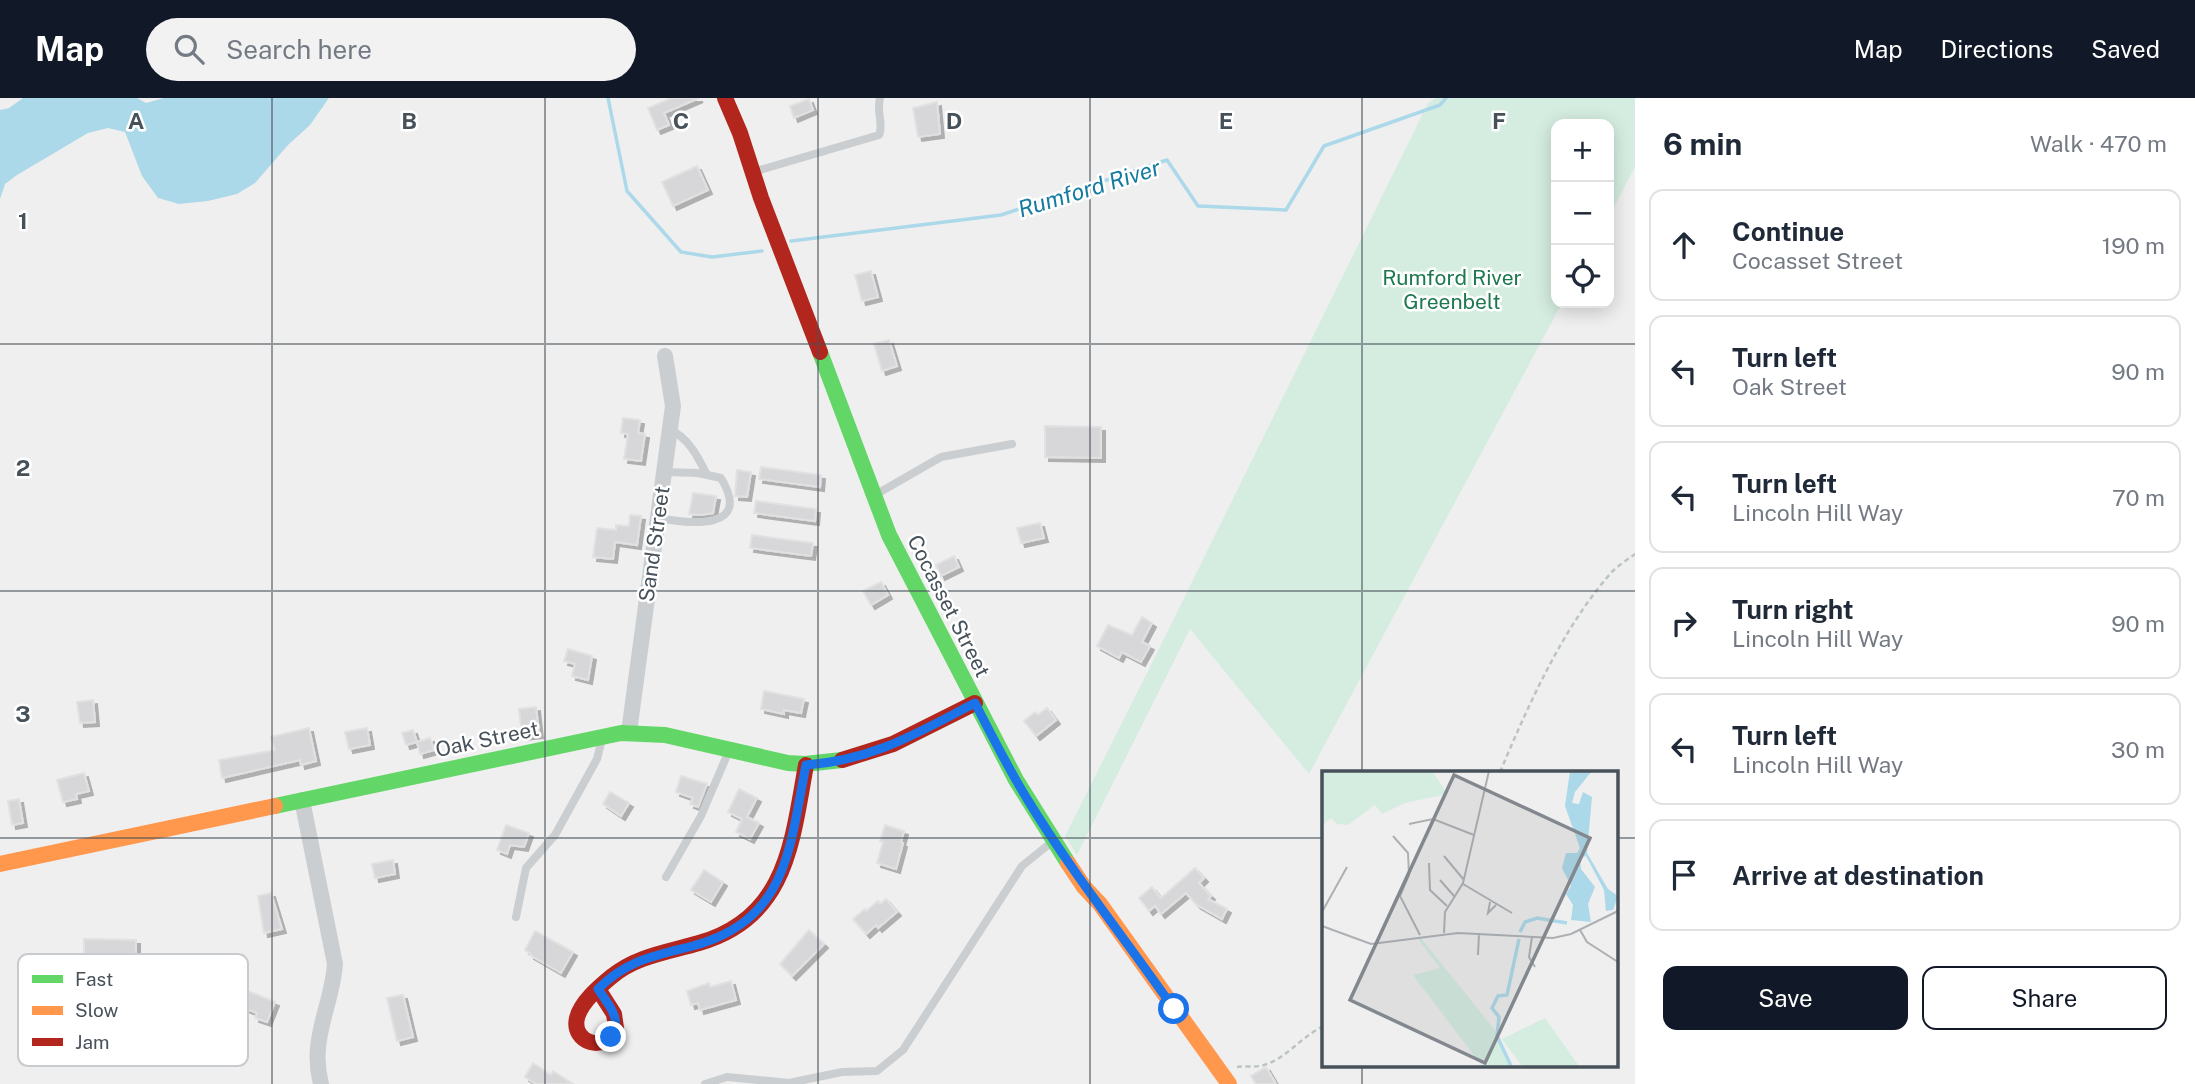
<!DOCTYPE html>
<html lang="en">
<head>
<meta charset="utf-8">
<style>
  body { margin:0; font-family:"Public Sans",sans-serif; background:#f2f2f3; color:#1f2937 }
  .controls { position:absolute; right:21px; top:21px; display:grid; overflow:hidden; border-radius:14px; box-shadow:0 4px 18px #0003 }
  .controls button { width:63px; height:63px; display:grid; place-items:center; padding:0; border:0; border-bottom:2px solid #e0e1e3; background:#fff; color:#1f2937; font:35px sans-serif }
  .stop { position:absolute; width:21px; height:21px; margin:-16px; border:5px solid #1a73e8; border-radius:50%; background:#fff }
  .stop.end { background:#1a73e8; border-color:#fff; box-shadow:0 2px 7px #0008 }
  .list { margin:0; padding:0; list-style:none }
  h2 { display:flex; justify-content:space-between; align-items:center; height:91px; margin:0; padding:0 28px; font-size:30px }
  h2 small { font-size:23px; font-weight:400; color:#747a83 }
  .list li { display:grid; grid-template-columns:46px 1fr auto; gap:21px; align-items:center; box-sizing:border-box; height:112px; margin:0 14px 14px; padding:0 14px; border:2px solid #e0e1e3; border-radius:14px }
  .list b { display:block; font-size:26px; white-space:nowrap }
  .list p { margin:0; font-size:23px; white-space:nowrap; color:#747a83 }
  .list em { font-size:23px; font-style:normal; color:#747a83 }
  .actions { display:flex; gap:14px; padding:21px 28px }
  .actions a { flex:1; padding:16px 0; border:2px solid #111827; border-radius:14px; text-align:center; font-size:24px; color:#111827 }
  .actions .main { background:#111827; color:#fff }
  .icon { flex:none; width:38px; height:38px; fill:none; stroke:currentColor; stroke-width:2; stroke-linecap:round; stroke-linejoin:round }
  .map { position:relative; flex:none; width:1635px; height:986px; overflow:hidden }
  header { display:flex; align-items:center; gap:42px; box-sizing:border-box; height:98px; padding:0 35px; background:#111827; color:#fff }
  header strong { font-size:33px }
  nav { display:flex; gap:38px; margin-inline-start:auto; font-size:24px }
  .search { width:490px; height:63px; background:#f2f2f3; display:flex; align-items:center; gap:18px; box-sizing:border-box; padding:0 24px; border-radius:38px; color:#747a83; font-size:26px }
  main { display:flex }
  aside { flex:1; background:#fff }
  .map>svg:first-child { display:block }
  .green { fill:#d5ede0 }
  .water { fill:#acd9e9 }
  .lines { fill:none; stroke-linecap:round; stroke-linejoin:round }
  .stream { stroke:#acd9e9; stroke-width:3.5 }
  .building { fill:#d7d7d9; stroke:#e1e1e2; stroke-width:2; filter:url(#shadow) }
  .path { stroke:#bac4c1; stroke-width:2.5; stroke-dasharray:5 3.5; stroke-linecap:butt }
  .lane { stroke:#cbced0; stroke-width:8 }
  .street { stroke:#cbced0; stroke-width:16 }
  .fast { stroke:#63d668; stroke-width:16 }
  .slow { stroke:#ff974d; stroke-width:16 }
  .jam { stroke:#b3261e; stroke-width:16 }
  .route { stroke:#1a73e8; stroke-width:9 }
  .grid { fill:none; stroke:#47515a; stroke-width:2; stroke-opacity:0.55 }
  .labels { text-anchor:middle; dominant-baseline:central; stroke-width:5; stroke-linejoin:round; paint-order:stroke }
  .park-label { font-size:21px; fill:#1c784e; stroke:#fff }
  .street-label { font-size:21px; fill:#47515a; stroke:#fff }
  .water-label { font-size:23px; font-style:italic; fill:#157ca0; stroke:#fff }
  .inset-river { fill:none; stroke:#acd9e9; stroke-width:3.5 }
  .inset-road { fill:none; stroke:#acb0b3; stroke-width:2 }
  .view { fill:#82888e; fill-opacity:0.15; stroke:#82888e; stroke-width:3.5 }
  .inset-edge { fill:none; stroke:#47515a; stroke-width:3.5 }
  .key { fill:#fff; stroke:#c8cbce; stroke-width:2 }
  .key-label { font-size:19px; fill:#47515a }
  .grid-label { font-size:23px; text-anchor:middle; font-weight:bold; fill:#47515a; stroke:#fff; stroke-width:5; stroke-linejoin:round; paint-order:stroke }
</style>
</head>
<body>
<header>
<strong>Map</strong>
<div class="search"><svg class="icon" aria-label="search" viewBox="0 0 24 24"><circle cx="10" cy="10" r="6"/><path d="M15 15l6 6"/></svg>Search here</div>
<nav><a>Map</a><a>Directions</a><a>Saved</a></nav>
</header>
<main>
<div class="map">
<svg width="1635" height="986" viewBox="0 0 1635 986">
  <defs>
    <filter id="shadow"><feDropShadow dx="4" dy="4" stdDeviation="0" flood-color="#0004"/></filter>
  </defs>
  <rect width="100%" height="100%" fill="#f0efef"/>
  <path class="green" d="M1436,0h199v69l-26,49v-92h-53v179h6l-253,471 -119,-145 -113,226 -12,-19 83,-165 280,-568z"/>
  <path class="water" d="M23,0h114l9,5 18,-5h165l-19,27 -22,20 -33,38 -18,11 -29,7 -29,3 -21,-6 -16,-22 -17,-44 -17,-4 -20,5 -71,42 -12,9 -5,15v-89l9,-2z"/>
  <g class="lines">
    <path class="stream" d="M608,0l19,93 54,61 31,5 50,-6
      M791,143l210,-26 166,-55 31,46 88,4 38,-64 116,-41 6,-7"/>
  </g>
  <path class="building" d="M672,0h27l-35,15 5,12 -12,5 -9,-22z
    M809,1l4,11 -19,8 -4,-12z
    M937,4l3,32 -22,3 -5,-29z
    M697,68l11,24 -35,16 -11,-24z
    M871,173l7,26 -16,4 -7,-26z
    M889,242l8,26 -15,5 -8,-27z
    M623,320l17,2 -2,13 7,1 -4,27 -17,-2 4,-25 -7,-1z
    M1045,328l56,1v31l-56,-1z
    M761,369l60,8 -1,12 -61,-8z
    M737,372l14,2 -4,25 -12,-1z
    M693,395l23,3 -3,17 -13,2 -11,-1z
    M756,403l60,8 -1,12 -61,-8z
    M630,417l11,1 -4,29 -22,-3 -2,17 -20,-2 4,-29 19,2v-5l13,1z
    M1040,425l4,15 -23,5 -4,-15z
    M752,437l61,8 -2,13 -61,-8z
    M954,458l5,11 -18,9 -5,-11z
    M881,484l7,13 -17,10 -8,-14z
    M1142,519l10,6 -10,19 8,4 -9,16 -19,-10 -3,6 -22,-12 11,-21 24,10z
    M568,551l24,7 -4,24 -16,-4 3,-12 -11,-3z
    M764,593l40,8 -3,14 -17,-3v4l-23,-5z
    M93,602l2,22 -15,1 -3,-21z
    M536,609l3,27 -17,2 -3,-27z
    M1047,610l9,12 -20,16 -12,-15 11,-9 3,3z
    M309,630l7,33 -15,4 -1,-5 -78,18 -3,-18 56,-10 -4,-13z
    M367,630l3,17 -21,4 -4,-17z
    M413,632l4,12 13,-4 4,12 -14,4 -3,-12 -11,3 -4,-12z
    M84,675l5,18 -13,3 1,5 -14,3 -6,-22z
    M681,678l26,8 -9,23 -8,-3 3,-6 -17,-6z
    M739,691l18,9 -10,19 12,6 -9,16 -14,-7 6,-13 -14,-7z
    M610,694l19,11 -8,13 -18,-12z
    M19,701l4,24 -11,2 -4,-24z
    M506,727l23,8 -5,14 -14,-2 -3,9 -10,-4z
    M885,727l19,6 -3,11 2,1 -7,26 -19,-6 6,-21 -3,-1z
    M393,762l2,14 -20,4 -3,-14z
    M1195,770l9,10 -5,5 12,13 -3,3 19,10 -5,10 -25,-14 -11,-12 -25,21 -6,-8 -6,5 -10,-13 13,-11 9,11z
    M704,772l19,12 -12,20 -20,-12z
    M271,795l11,36 -18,4 -6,-37z
    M886,801l11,13 -19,16 -2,-3 -10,9 -13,-15 12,-10 1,2 12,-10 2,3z
    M809,832l15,14 -32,32 -12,-12z
    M535,833l38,21 -12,21 -31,-18 1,-1 -6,-4z
    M84,841l52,1v18h-36v6l-16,-1z
    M731,883l5,19 -36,10 -2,-7 -7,2 -4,-14 22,-8 1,4z
    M243,891l32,13 -8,20 -12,-4 2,-5 -20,-8z
    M403,897l10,42 -16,4 -10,-43z
    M533,965l18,12 2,-4 20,13h-37l-11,-7z
    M1266,969l10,17h-20l-5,-8z"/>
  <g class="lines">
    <path class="path" d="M1500,674c28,-66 62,-143 110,-198 7,-8 17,-14 25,-20
      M1237,969c7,-1 16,0 23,-1 25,-5 41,-30 64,-40"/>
    <path class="lane" d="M753,74l126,-37c5,-10 -3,-24 1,-37
      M670,332c19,8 28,27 37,45
      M875,397l66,-38 71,-13
      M658,420c32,6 95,13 63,-40l-23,-5 -34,-1
      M666,779l35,-61 27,-63
      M516,819l10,-49 29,-33 42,-76 5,-20
      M705,986l22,-7 62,6 53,-11 35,-1 26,-21 119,-184 31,-25"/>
    <path class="street" d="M629,634l44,-326 -8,-50
      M302,702l33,164c-3,42 -26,75 -14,120"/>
    <path class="fast" d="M820,254l69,183 127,245 52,83
      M275,708l346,-73 44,2 123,28 17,1 37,-4"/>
    <path class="slow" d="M1068,765l16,24 16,17 129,180
      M0,766l275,-58"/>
    <path class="jam" d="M725,0l15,35 21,65 59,154
      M842,662l51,-16 82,-41
      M598,891l16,25 2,14c-10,26 -45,15 -39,-10 4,-16 22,-31 34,-41 25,-21 57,-25 88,-34 88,-25 93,-101 107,-178"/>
  </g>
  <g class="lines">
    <path class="route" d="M611,939c12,-18 -3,-33 -13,-48 28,-28 55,-33 91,-42 99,-25 100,-97 117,-182 68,-5 111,-32 169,-62 17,33 34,67 54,99 44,72 97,138 145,207"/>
  </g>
  <path class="grid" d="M272,0v986M545,0v986M818,0v986M1090,0v986M1362,0v674M0,246h1635M0,493h1635M0,740h1324M1616,740h19M1362,967v19"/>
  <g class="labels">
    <g class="park-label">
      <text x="1452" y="179">Rumford River<tspan x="1452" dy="24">Greenbelt</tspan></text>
    </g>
    <g class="street-label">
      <text transform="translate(654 446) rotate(-82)">Sand Street</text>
      <text transform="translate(949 508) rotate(63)">Cocasset Street</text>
      <text transform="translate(487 641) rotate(-12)">Oak Street</text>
    </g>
    <g class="water-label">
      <text transform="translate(1089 90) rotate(-17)">Rumford River</text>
    </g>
  </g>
  <g transform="translate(1322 673)">
    <rect width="296" height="296" fill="#f0efef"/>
    <path d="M0,0h110l16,23 -43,9 -23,11 -7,-9 -27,20 -11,-1 -6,-6 -9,7zM98,166l78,97 11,32h-27l-69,-91 27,-7 -23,-30zM223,247l34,48h-57l-20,-27z" fill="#d5ede0"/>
    <path d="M248,0h22l-17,21 -3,11 7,1 4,-12 9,5 -5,56 21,36 10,7 -5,14 -7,1 -2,-21 -18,-34 -6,2 1,11 14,18 -7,17 3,18 -20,-2 2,-15 -7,-11 5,-8 -9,-18 4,-15h11l3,-5 -15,-42z" fill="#acd9e9"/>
    <path class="inset-river" d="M198,161l5,-10 12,-4 30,5M189,295l-14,-30 2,-19 -7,-9 6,-12 9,-1 12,-56"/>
    <path class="inset-road" d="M87,53l24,-5 41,16M71,65l15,17 1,22 -9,21 20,39M122,85l20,24M107,92l1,27 17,16M118,109l14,16M141,113l49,29M168,131l-2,11 8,-8M0,141l25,-45M0,155l49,18 87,-11 95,5 18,-4 47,-23M258,159l7,12 31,20M122,162l1,-21 18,-29 26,-112M210,166l-3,20 6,10M156,184l1,-22"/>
    <path class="view" d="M132,4l136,63 -105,225 -135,-63z"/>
    <rect width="296" height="296" class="inset-edge"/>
  </g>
  <rect x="18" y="856" width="230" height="112" rx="10" class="key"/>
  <rect x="32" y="877" width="31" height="8" fill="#63d668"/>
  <rect x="32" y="908" width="31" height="9" fill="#ff974d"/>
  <rect x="32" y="940" width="31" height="8" fill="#b3261e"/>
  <g class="key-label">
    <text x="75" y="888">Fast</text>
    <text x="75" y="919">Slow</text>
    <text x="75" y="951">Jam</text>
  </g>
  <g class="grid-label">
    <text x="136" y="31">A</text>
    <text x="409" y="31">B</text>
    <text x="681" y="31">C</text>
    <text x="954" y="31">D</text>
    <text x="1226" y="31">E</text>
    <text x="1499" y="31">F</text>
    <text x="23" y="131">1</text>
    <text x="23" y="378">2</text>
    <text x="23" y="624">3</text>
  </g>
</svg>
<div class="controls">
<button>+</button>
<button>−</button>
<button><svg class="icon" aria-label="locate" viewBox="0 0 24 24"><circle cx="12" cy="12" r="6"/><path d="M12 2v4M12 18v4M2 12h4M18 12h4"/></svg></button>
</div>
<div class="stop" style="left:1174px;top:911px"></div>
<div class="stop end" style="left:611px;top:939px"></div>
</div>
<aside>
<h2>6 min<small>Walk · 470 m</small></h2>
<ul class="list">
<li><svg class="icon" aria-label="ahead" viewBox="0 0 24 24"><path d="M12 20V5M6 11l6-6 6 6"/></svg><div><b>Continue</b><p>Cocasset Street</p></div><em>190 m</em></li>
<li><svg class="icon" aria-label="left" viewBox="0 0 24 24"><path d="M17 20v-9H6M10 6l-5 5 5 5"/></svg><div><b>Turn left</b><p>Oak Street</p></div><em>90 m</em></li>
<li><svg class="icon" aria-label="left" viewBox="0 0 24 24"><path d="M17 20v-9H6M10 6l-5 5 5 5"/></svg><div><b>Turn left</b><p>Lincoln Hill Way</p></div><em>70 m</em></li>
<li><svg class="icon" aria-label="right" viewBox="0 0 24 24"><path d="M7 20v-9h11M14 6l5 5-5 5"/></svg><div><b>Turn right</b><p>Lincoln Hill Way</p></div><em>90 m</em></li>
<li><svg class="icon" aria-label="left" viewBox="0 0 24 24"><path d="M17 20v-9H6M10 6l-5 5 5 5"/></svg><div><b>Turn left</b><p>Lincoln Hill Way</p></div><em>30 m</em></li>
<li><svg class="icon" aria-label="arrive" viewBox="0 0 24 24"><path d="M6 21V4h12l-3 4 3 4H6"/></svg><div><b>Arrive at destination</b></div></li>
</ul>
<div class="actions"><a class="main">Save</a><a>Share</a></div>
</aside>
</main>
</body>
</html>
